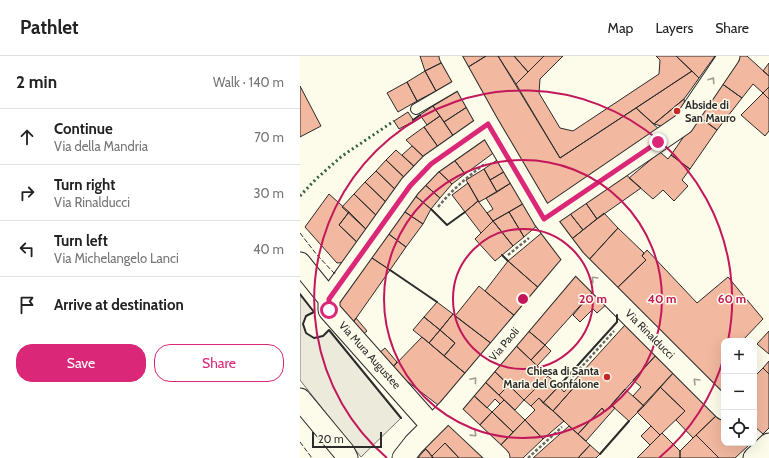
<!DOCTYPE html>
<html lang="en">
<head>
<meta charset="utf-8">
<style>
  body { margin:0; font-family:Cabin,sans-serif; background:#f6f6f6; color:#222 }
  .controls { position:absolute; right:12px; bottom:12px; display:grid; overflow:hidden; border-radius:8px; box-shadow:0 4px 16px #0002 }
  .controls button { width:36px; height:36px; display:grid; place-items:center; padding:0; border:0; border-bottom:1px solid #e0e0e0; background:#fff; color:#222; font:20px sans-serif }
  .scale { position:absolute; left:12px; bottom:10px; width:70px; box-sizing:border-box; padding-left:4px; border:2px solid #2b2b2b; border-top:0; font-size:11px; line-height:14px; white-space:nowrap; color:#2b2b2b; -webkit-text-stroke:3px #fdfbea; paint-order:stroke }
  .stop { position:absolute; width:12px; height:12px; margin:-9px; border:3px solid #db2777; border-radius:50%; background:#fff }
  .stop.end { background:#db2777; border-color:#fff; box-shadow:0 1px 4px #0008 }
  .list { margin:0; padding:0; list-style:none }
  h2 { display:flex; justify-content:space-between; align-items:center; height:52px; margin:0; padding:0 16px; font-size:17px }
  h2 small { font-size:13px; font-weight:400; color:#767676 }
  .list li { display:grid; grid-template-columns:26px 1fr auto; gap:12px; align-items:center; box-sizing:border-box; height:56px; padding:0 16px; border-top:1px solid #e0e0e0 }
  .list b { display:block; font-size:15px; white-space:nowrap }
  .list p { margin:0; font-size:13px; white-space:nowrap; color:#767676 }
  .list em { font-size:13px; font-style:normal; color:#767676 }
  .actions { display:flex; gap:8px; padding:12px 16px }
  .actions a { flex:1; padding:9px 0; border:1px solid #db2777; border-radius:16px; text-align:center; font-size:14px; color:#db2777 }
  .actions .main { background:#db2777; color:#fff }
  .icon { flex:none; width:22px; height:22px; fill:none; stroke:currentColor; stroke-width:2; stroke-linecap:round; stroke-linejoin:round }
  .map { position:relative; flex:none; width:469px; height:402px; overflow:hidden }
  header { display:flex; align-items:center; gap:24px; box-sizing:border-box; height:56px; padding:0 20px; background:#fff; border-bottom:1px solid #e0e0e0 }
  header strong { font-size:19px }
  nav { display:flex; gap:22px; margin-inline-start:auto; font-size:14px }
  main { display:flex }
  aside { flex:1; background:#fff }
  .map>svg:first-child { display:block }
  .green { fill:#ecebdb; stroke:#74746e }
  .building { fill:#f2b8a0; stroke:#2b2b2b }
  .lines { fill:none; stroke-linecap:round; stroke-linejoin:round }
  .lane-casing { stroke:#2b2b2b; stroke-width:12 }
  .street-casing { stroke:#2b2b2b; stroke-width:23 }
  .path { stroke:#6a6964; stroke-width:2.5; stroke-dasharray:3 2; stroke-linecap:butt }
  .lane { stroke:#fdfbea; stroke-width:10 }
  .street { stroke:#fdfbea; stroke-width:21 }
  .hedge { stroke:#34623c; stroke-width:3; stroke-dasharray:2 3; stroke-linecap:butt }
  .fence { stroke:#2b2b2b; stroke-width:1; stroke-dasharray:5 2; stroke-linecap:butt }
  .wall { stroke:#2b2b2b; stroke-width:2 }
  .oneway { stroke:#9e9d94 }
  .route { stroke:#db2777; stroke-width:5 }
  .ring { fill:none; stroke:#c2185b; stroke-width:2 }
  .poi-dot { fill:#c62828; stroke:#fdfbea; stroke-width:1.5 }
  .labels { text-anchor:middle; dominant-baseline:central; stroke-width:3; stroke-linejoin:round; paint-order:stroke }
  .poi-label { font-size:11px; font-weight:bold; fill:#2b2b2b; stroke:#fdfbea; text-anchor:start }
  .street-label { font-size:11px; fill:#2b2b2b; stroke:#fdfbea }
  .centre { fill:#c2185b; stroke:#fdfbea; stroke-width:2 }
  .ring-label { font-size:12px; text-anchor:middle; font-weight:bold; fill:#c2185b; stroke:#fdfbea; stroke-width:3; stroke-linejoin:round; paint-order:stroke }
</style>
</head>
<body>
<header>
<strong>Pathlet</strong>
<nav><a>Map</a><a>Layers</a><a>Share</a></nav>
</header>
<main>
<aside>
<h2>2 min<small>Walk · 140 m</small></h2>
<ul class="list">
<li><svg class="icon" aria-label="ahead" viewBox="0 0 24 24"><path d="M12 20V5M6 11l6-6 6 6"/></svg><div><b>Continue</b><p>Via della Mandria</p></div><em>70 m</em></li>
<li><svg class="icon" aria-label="right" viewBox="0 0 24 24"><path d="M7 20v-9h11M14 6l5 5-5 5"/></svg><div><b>Turn right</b><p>Via Rinalducci</p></div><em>30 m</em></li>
<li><svg class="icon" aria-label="left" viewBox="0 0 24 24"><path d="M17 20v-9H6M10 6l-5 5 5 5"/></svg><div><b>Turn left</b><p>Via Michelangelo Lanci</p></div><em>40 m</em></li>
<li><svg class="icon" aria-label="arrive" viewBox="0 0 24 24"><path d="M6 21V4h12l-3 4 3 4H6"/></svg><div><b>Arrive at destination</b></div></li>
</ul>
<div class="actions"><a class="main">Save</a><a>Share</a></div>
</aside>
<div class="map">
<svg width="469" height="402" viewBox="0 0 469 402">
  <rect width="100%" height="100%" fill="#fdfbea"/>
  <path class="green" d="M0,238l14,18 -8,4 -3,8 3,9 8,5 9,-2 6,-6 72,88 -40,39 -61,-77z"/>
  <path class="building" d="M120,0h23l2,5 -20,10z
    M157,0h29l-21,13z
    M186,0h12l62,102 76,-50 25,23 -113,74 -83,-136z
    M198,0h16l14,16 -12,12z
    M214,0h30l-16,16z
    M244,0h19l-23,23 -1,14 21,35 13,3 86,-57 1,-14 -4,-4h20l16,15 -132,87 -44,-74z
    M376,0h39l-16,22z
    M439,0h8l22,20v11l-6,6 -10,-9 -11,14 -21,-15z
    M145,5l11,19 -20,11 -11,-20z
    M469,7v13l-6,-5z
    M125,15l11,20 -19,10 -10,-19z
    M392,15l7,7 -7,10 -8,11 -30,25 -18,-16z
    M107,26l10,19 -19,11 -11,-19z
    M421,27l21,15 -25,32 -19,-14z
    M0,30l21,40 -21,11z
    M469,31v12l-6,-6z
    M161,33l9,16 -26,17 -11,-16z
    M463,37l6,6v32l-4,5 -24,-21z
    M384,43l1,8 -16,18 -8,1 -7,-2z
    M170,49l10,19 -24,16 -12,-18z
    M133,50l7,10 -13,9 -7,-10z
    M108,56l6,9 -15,8 -5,-8z
    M140,60l16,24 -15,11 -17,-24z
    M398,60l19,14 -27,39 -19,-14z
    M124,71l17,24 -14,9 -21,-20z
    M185,76l11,19 -31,23 -13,-17z
    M112,90l15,14 -9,10 -16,-15z
    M96,94l22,20 -10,11 -22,-21z
    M360,96l8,7 3,-4 19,14 -8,11 6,6 -14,15 -11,-11 -10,9 -24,-21z
    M152,101l13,17 -13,10 -16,-15z
    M200,102l7,12 -17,10 -6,-11z
    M86,104l22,21 -9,12 -23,-22z
    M136,113l16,15 -12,14 -17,-15z
    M184,113l13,23 -18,10 -13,-22z
    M207,114l7,11 -17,11 -7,-12z
    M76,115l23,22 -9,13 -25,-24z
    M323,116l18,16 -44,31 -14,-20z
    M214,125l12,21 -33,19 -6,-8 6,-4 -7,-11z
    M65,126l25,24 -10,13 -26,-25z
    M123,127l17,15 -9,11 -18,-15z
    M168,127l10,18 -13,11 -13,-17z
    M29,138l20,18 -10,13 22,21 -12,16 -12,1 -32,-36z
    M54,138l26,25 -10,14 -28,-26z
    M113,138l18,15 -8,15 -21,-14z
    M283,143l14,20 -14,11 -15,-19z
    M178,145l15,20 -12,12 -16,-21z
    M226,146l13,22 -15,13 -15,-25z
    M102,154l21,14 -17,23 -20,-15z
    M268,155l15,19 -15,12 -14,-20z
    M49,156l21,21 -9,13 -22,-21z
    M209,156l15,25 -11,9 -20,-25z
    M304,157l14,15 -32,35 -18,-21z
    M193,165l20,25 -18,15 -20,-22z
    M318,172l26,25 -2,3 4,4 -32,31 -28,-28z
    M244,175l23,30 -26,29 -33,-29z
    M86,176l20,15 -16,23 -21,-14z
    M347,194l50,53 31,-26 35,42 -21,22h-18v59l-110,-109 32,-31 -4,-4z
    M69,200l21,14 -38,54 -17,-19z
    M208,205l33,29 -25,27 -31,-26z
    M275,216l20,17 -50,56 -20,-17z
    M179,230l37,31 -24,27 -37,-28z
    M295,233l13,14 -11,10 -4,-4 -13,13 -7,-7z
    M137,246l16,12 -13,16 -16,-13z
    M153,258l39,30 -26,30 -22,-18 11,-13 -15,-13z
    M124,261l16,13 -11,13 -16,-13z
    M56,262l11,13 -5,4 -10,-11z
    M325,269l32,29 -52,58 -3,-4 -24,26 -25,-23 23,-26 -3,-3z
    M225,272l20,17 -14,15 -19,-18z
    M140,274l15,13 -11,13 -15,-13z
    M469,275v23l-12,-10z
    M122,281l44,37 -28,31 -47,-36z
    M212,286l36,34 -24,24 -33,-32z
    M245,289l6,6 -14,15 -6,-6z
    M85,292l12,14 -6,7 -13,-15z
    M355,300l19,16 -30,34 -11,-10 8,-9 -8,-7z
    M469,305v13l-6,-6z
    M191,312l18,17 -10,10 -17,-16z
    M463,312l6,6v54l-6,6 -9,-8v-49z
    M374,316l44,42 -25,24 -17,-18 9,-9 -25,-24z
    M248,320l11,10 -16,17 -4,-5 -8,8 -7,-6z
    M182,323l22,21 -4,4 -5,-5 -8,9 -16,-15z
    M273,326l3,3 -23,26 -10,-8 16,-17 5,6z
    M209,329l15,15 -9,10 -16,-15z
    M360,331l25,24 -25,24 -23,-23z
    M325,333l19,17 -15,15 -18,-16z
    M171,337l21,19 -16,17 -21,-20z
    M239,342l25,23 -21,18 -18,-19 10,-10 -4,-4z
    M204,344l21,20 -12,12 -21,-20z
    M311,349l4,3 -29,33 -8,-7 24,-26 3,4z
    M192,356l21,20 -16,17 -21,-20z
    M418,358l6,6v23h23l2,2 -14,13h-16l-23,-23z
    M225,364l18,19 -20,19h-16l-10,-9z
    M151,366l37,36h-29l-14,-15 -13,13 -8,-9z
    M269,370l21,19 -12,13h-45z
    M351,370l9,9 -10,10 -9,-9z
    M362,377l18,18v7h-43z
    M396,379l23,23h-39v-7z
    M145,387l14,15h-26l-1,-2z
    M290,389l10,9 -4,4h-18z
    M126,393l7,9h-15l4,-5z"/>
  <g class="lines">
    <g class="lane-casing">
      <path id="lane" d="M116,53l48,-28"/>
    </g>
    <g class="street-casing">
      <path id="street" d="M150,0l38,68 56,95 31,41 149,149
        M244,163l139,-95 46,-68
        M0,207l29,36v11l103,116
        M29,243l81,-113 21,-22 57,-40
        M0,343l44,53 3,6
        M148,354l51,48
        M103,402l11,-14 34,-34 127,-150
        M454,402l15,-14"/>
    </g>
    <path class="path" d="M138,151c15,-18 29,-30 48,-44
      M208,199l21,-17
      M266,328l48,-53
      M228,402l34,-31"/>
    <use href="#lane" class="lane"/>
    <use href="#street" class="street"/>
    <path class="hedge" d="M0,140l16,-17 26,-23 52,-35"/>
    <path class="fence" d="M0,177l17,22 17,18h3
      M0,386l12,16"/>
    <path class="wall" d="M113,64l7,-5
      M131,153l16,16 18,-13
      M202,199l6,6
      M90,214l47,32
      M0,238l14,18 -8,4 -3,8 3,9 8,5 9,-2 6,-6 72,88
      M259,330l58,-64v-7
      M300,398l29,-33"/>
  </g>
  <defs><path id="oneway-chevron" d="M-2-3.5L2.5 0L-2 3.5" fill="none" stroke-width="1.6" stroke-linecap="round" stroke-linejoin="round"/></defs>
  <g class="oneway">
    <use href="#oneway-chevron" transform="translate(412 24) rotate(-56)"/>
    <use href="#oneway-chevron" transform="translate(294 223) rotate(-135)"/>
    <use href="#oneway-chevron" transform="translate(174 324) rotate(-50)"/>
    <use href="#oneway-chevron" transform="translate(396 325) rotate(-135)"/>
    <use href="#oneway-chevron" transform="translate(174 378) rotate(44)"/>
  </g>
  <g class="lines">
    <path class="route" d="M29,254v-11l81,-113 21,-22 57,-40 56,95 114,-77"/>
  </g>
  <g class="ring">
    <circle cx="223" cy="243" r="70"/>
    <circle cx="223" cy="243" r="139"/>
    <path d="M424 301A209 209 0 0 1 359 402M87 402A209 209 0 1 1 428 285"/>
  </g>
  <g class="poi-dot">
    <circle cx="377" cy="55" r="4"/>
    <circle cx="307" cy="321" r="4"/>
  </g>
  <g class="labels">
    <g class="poi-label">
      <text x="385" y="49">Abside di<tspan x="385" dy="13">San Mauro</tspan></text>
      <text x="299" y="315" text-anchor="end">Chiesa di Santa<tspan x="299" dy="13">Maria del Gonfalone</tspan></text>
    </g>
    <g class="street-label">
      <text transform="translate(350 278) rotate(45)">Via Rinalducci</text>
      <text transform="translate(204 288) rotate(-50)">Via Paoli</text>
      <text transform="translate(70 299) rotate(48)">Via Mura Augustee</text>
    </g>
  </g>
  <circle cx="223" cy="243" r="6" class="centre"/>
  <g class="ring-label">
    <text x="293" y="247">20 m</text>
    <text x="362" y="247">40 m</text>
    <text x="432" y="247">60 m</text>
  </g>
</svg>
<div class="controls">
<button>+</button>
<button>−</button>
<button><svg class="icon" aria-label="locate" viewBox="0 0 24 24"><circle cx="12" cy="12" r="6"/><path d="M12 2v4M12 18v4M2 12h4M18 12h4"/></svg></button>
</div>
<div class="scale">20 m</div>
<div class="stop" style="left:29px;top:254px"></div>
<div class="stop end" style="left:358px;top:86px"></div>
</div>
</main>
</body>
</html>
